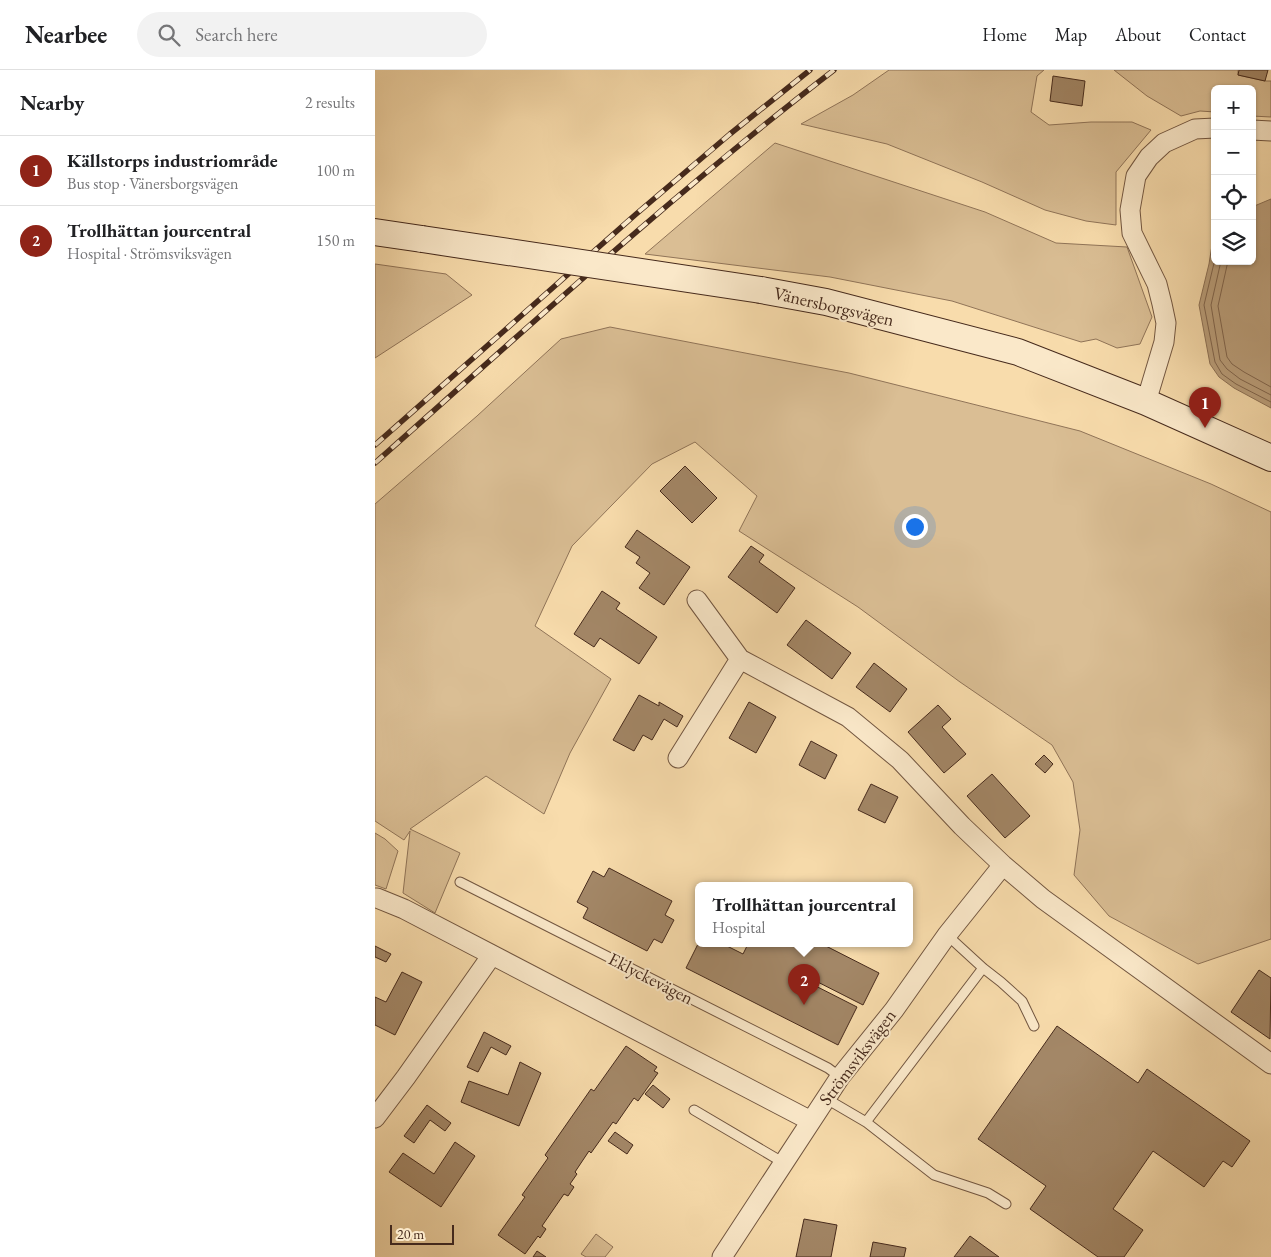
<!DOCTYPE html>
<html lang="en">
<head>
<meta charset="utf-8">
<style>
  body { margin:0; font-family:"EB Garamond",serif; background:#f2f2f2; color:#202124 }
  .controls { position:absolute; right:15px; top:15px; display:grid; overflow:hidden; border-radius:8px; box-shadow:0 1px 4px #0004 }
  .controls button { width:45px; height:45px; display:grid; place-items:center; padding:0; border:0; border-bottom:1px solid #e0e0e0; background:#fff; color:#202124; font:25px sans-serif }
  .scale { position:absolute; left:15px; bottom:12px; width:64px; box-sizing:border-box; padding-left:5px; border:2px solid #462a1c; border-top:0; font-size:14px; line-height:18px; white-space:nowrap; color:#462a1c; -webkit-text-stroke:4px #fae8c9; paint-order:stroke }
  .you { position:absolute; left:539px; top:456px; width:18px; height:18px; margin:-12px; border:4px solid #fff; border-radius:50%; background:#1a73e8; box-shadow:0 0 0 8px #1a73e833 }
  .badge { display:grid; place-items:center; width:32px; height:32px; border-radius:50%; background:#8f2418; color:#fff; font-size:16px; font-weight:700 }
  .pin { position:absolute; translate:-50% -41px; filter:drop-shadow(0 1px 2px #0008) }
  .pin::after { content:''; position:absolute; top:26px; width:18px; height:15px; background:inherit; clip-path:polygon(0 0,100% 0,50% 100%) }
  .popup { position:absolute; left:320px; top:812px; width:218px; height:65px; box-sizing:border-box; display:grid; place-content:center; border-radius:8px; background:#fff; filter:drop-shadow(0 1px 4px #0005); font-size:16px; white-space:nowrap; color:#757577 }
  .popup b { font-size:19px; color:#202124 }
  .popup::after { content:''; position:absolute; left:50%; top:100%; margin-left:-10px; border:10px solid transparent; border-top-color:#fff }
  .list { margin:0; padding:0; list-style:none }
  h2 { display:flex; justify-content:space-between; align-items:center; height:65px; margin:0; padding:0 20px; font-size:21px }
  h2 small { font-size:16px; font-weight:400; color:#757577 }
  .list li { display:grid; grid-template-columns:32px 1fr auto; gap:15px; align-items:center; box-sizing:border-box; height:70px; padding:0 20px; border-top:1px solid #e0e0e0 }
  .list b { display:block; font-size:19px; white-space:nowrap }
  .list p { margin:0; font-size:16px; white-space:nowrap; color:#757577 }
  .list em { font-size:16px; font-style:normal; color:#757577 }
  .icon { flex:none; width:28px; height:28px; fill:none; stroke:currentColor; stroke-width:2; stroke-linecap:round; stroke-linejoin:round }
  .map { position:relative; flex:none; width:896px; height:1187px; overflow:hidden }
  header { display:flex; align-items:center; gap:30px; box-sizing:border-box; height:70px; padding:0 25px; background:#fff; border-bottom:1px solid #e0e0e0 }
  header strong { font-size:24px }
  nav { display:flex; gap:28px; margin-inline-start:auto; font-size:18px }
  .search { width:350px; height:45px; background:#f2f2f2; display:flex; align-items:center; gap:12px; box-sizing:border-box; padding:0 18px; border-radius:28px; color:#757577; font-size:19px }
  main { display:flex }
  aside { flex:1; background:#fff }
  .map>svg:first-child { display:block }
  .green { fill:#dabe94; stroke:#907458 }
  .water { fill:#bb9f7b; stroke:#8c7055 }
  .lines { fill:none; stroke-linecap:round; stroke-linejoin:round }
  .shore { stroke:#80644c; stroke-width:1 }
  .building { fill:#a38767; stroke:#462a1c }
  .service-casing { stroke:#725640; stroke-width:11 }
  .minor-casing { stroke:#725640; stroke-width:21 }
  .secondary-casing { stroke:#462a1c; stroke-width:28 }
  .service { stroke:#fae8c9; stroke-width:9 }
  .minor { stroke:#fae8c9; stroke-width:19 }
  .secondary { stroke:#fae8c9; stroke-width:26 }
  .rail-casing { stroke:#462a1c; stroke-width:5.5 }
  .rail { stroke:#fae8c9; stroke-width:4; stroke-dasharray:11; stroke-linecap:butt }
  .secondary-bridge-casing { stroke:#462a1c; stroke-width:28; stroke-linecap:butt }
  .secondary-bridge { stroke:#fae8c9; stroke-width:26 }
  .labels { text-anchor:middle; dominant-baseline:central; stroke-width:4; stroke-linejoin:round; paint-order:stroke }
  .street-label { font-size:18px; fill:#462a1c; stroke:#fae8c9 }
</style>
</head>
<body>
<header>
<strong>Nearbee</strong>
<div class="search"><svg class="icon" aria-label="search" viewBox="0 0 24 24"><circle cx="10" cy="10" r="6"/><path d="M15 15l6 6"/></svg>Search here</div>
<nav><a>Home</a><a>Map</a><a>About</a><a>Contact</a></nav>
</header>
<main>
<aside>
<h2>Nearby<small>2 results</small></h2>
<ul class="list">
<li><span class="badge">1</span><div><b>Källstorps industriområde</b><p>Bus stop · Vänersborgsvägen</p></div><em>100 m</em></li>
<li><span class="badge">2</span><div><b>Trollhättan jourcentral</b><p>Hospital · Strömsviksvägen</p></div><em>150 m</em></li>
</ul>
</aside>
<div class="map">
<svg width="896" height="1187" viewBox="0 0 896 1187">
  <rect width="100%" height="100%" fill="#f8dcac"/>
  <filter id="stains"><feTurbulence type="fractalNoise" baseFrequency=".004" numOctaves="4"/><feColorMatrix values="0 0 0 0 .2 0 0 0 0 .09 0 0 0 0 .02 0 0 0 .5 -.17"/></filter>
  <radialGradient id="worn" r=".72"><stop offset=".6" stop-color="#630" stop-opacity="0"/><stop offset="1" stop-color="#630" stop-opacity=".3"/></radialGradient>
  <path class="green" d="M514,0h155l-7,6 -6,36 18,13 42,-3h41l19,8 -35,42v53l-30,-4 -41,-11 -63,-28 -95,-38 -86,-20 52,-29z
    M739,0h124v5l27,6h6v36l-19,-1v-27h-37v23l-15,-1 -19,5 -34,-20z
    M400,73l210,69 71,31 71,4 25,70 -12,27 -23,4 -21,-9 -15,3 -129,-41 -122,-24 -185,-23z
    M0,194l71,10 26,21 -97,63z
    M235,257l239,46 231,58 131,53 60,28v427l-73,25 -89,-48 -35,-41 6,-45 -7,-48 -21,-37 -92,-63 -102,-75 -119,-76 18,-35 -62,-54 -43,22 -80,82 -37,80 76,53 -41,74 -26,61 -58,-38 -76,53 50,24 -25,60 -32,-20 7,-62 -6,9 -29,-19v-317l102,-88 84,-77z
    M0,763l10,6 13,12 -12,38 -11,-4z
    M221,1164l17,13 -8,10h-19l-5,-3z"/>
  <path class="water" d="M896,129v209l-37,-20 -15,-11 -9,-13 -11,-59 10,-41 4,-25 2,-3v25h37v-54z"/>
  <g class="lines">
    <path class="shore" d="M840,189l-11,46 11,57 7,12 14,10 35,18
      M846,191l-10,44 9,55 7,9 13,10 31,16
      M853,191l-10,45 9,51 5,7 12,8 27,15"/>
  </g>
  <path class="building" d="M864,0h29l-3,11 -27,-6z
    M678,6l32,5 -3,25 -32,-5z
    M310,396l32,32 -25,25 -32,-32z
    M262,460l53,37 -26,38 -25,-17 11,-15 -14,-10 4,-6 -15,-10z
    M376,476l13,9 -5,7 36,26 -18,25 -49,-36z
    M227,521l18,12 -4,6 41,28 -18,27 -39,-26 -6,9 -20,-13z
    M431,550l45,33 -19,26 -45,-34z
    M499,593l33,26 -17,23 -34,-25z
    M264,625l20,11v-4l24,14 -6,11 -13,-8 -12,21 -9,-5 -9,16 -21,-11z
    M374,632l27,15 -20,36 -27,-15z
    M563,635l13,14 -9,8 24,27 -22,19 -36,-41z
    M436,671l26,14 -12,24 -26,-14z
    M669,685l9,9 -8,9 -10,-9z
    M617,704l38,42 -25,22 -38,-42z
    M496,714l27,13 -13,26 -27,-13z
    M234,798l63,33 -7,14 9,5 -12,23 -8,-4 -7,12 -64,-33 5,-10 -11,-6 16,-31 11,6z
    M324,872v2h24l20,10 5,-10h74l57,29 -16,32 -65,-33 -2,4 61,31 -19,38 -152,-77z
    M0,876l16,8 -5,8 -11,-5z
    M884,900l12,8 -1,61 -39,-27z
    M27,902l20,10 -27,53 -20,-10v-28l11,5z
    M682,956l81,57 9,-14 103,72 -18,26 -9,-6 -19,26 -51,-36 -40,58 30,21 -19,27h-26l-68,-48 16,-23 -68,-47z
    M109,962l27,14 -5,9 -15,-8 -13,25 -11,-5z
    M251,976l31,21 -3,4 4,2 -20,28 -4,-3 -18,26 -3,-2 -22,31 -2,-2 -14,21 2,2 -7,10 4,3 -6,9 -4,-2 -22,32 4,3 -6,9 -2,-2 -13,18 -27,-19 27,-38 -3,-2 26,-37 -3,-3 46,-66 3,2z
    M145,992l21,11 -22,53 -58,-24 8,-21 39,14z
    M278,1015l17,14 -7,9 -18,-14z
    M52,1035l24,18 -6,8 -15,-11 -16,23 -10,-7z
    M240,1062l18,13 -6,9 -19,-13z
    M80,1072l20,14 -34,51 -52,-35 14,-19 31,21z
    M429,1149l33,6 -6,32h-35z
    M595,1166l29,21h-45z
    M498,1172l33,6 -2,9h-34z
    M162,1181l9,6h-13z"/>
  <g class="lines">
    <g class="service-casing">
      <path id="service" d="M85,812l368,186 12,9
        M572,865l36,33 18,14 21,19 12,25
        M450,1028l41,24 68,53 54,18 18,11
        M319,1040l90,53
        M491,1052l117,-154"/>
    </g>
    <g class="minor-casing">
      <path id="minor" d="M877,60l19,1
        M771,332l18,-60 2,-19 -4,-19 -5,-20 -25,-51 -2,-23 6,-34 13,-19 15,-14 31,-14 20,-1
        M322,530l43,59 108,58 52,43 62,66 41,39 40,34 228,165
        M303,688l62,-99
        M0,828h2l27,11 407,212
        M0,1048l31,-41 86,-122
        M347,1187l118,-180 54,-67 53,-75 56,-70"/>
    </g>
    <g class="secondary-casing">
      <path id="secondary" d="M0,162l47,7
        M386,220l65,12 192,50 128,50 125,56"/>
    </g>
    <use href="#service" class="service"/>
    <use href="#minor" class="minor"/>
    <use href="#secondary" class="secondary"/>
    <g class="rail-casing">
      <path id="rail" d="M0,375l260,-230 95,-81 80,-64
        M0,393c151,-134 299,-270 459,-393"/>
    </g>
    <use href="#rail" class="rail"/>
    <g class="secondary-bridge-casing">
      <path id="secondary-bridge" d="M47,169l339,51"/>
    </g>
    <use href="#secondary-bridge" class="secondary-bridge"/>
  </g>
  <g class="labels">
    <g class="street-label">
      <text transform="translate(459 236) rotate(13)">Vänersborgsvägen</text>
      <text transform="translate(276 908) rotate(27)">Eklyckevägen</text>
      <text transform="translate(482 987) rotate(-53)">Strömsviksvägen</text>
    </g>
  </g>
  <rect width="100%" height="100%" filter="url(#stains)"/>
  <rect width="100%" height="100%" fill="url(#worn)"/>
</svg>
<div class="controls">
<button>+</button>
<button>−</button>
<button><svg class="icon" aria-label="locate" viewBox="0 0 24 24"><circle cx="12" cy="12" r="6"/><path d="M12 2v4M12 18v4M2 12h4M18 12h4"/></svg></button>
<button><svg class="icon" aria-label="layers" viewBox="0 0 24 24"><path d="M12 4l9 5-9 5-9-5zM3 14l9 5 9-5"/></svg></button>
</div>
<div class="scale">20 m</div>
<div class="you"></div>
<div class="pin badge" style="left:830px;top:358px">1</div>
<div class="pin badge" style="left:429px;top:935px">2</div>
<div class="popup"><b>Trollhättan jourcentral</b>Hospital</div>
</div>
</main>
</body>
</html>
